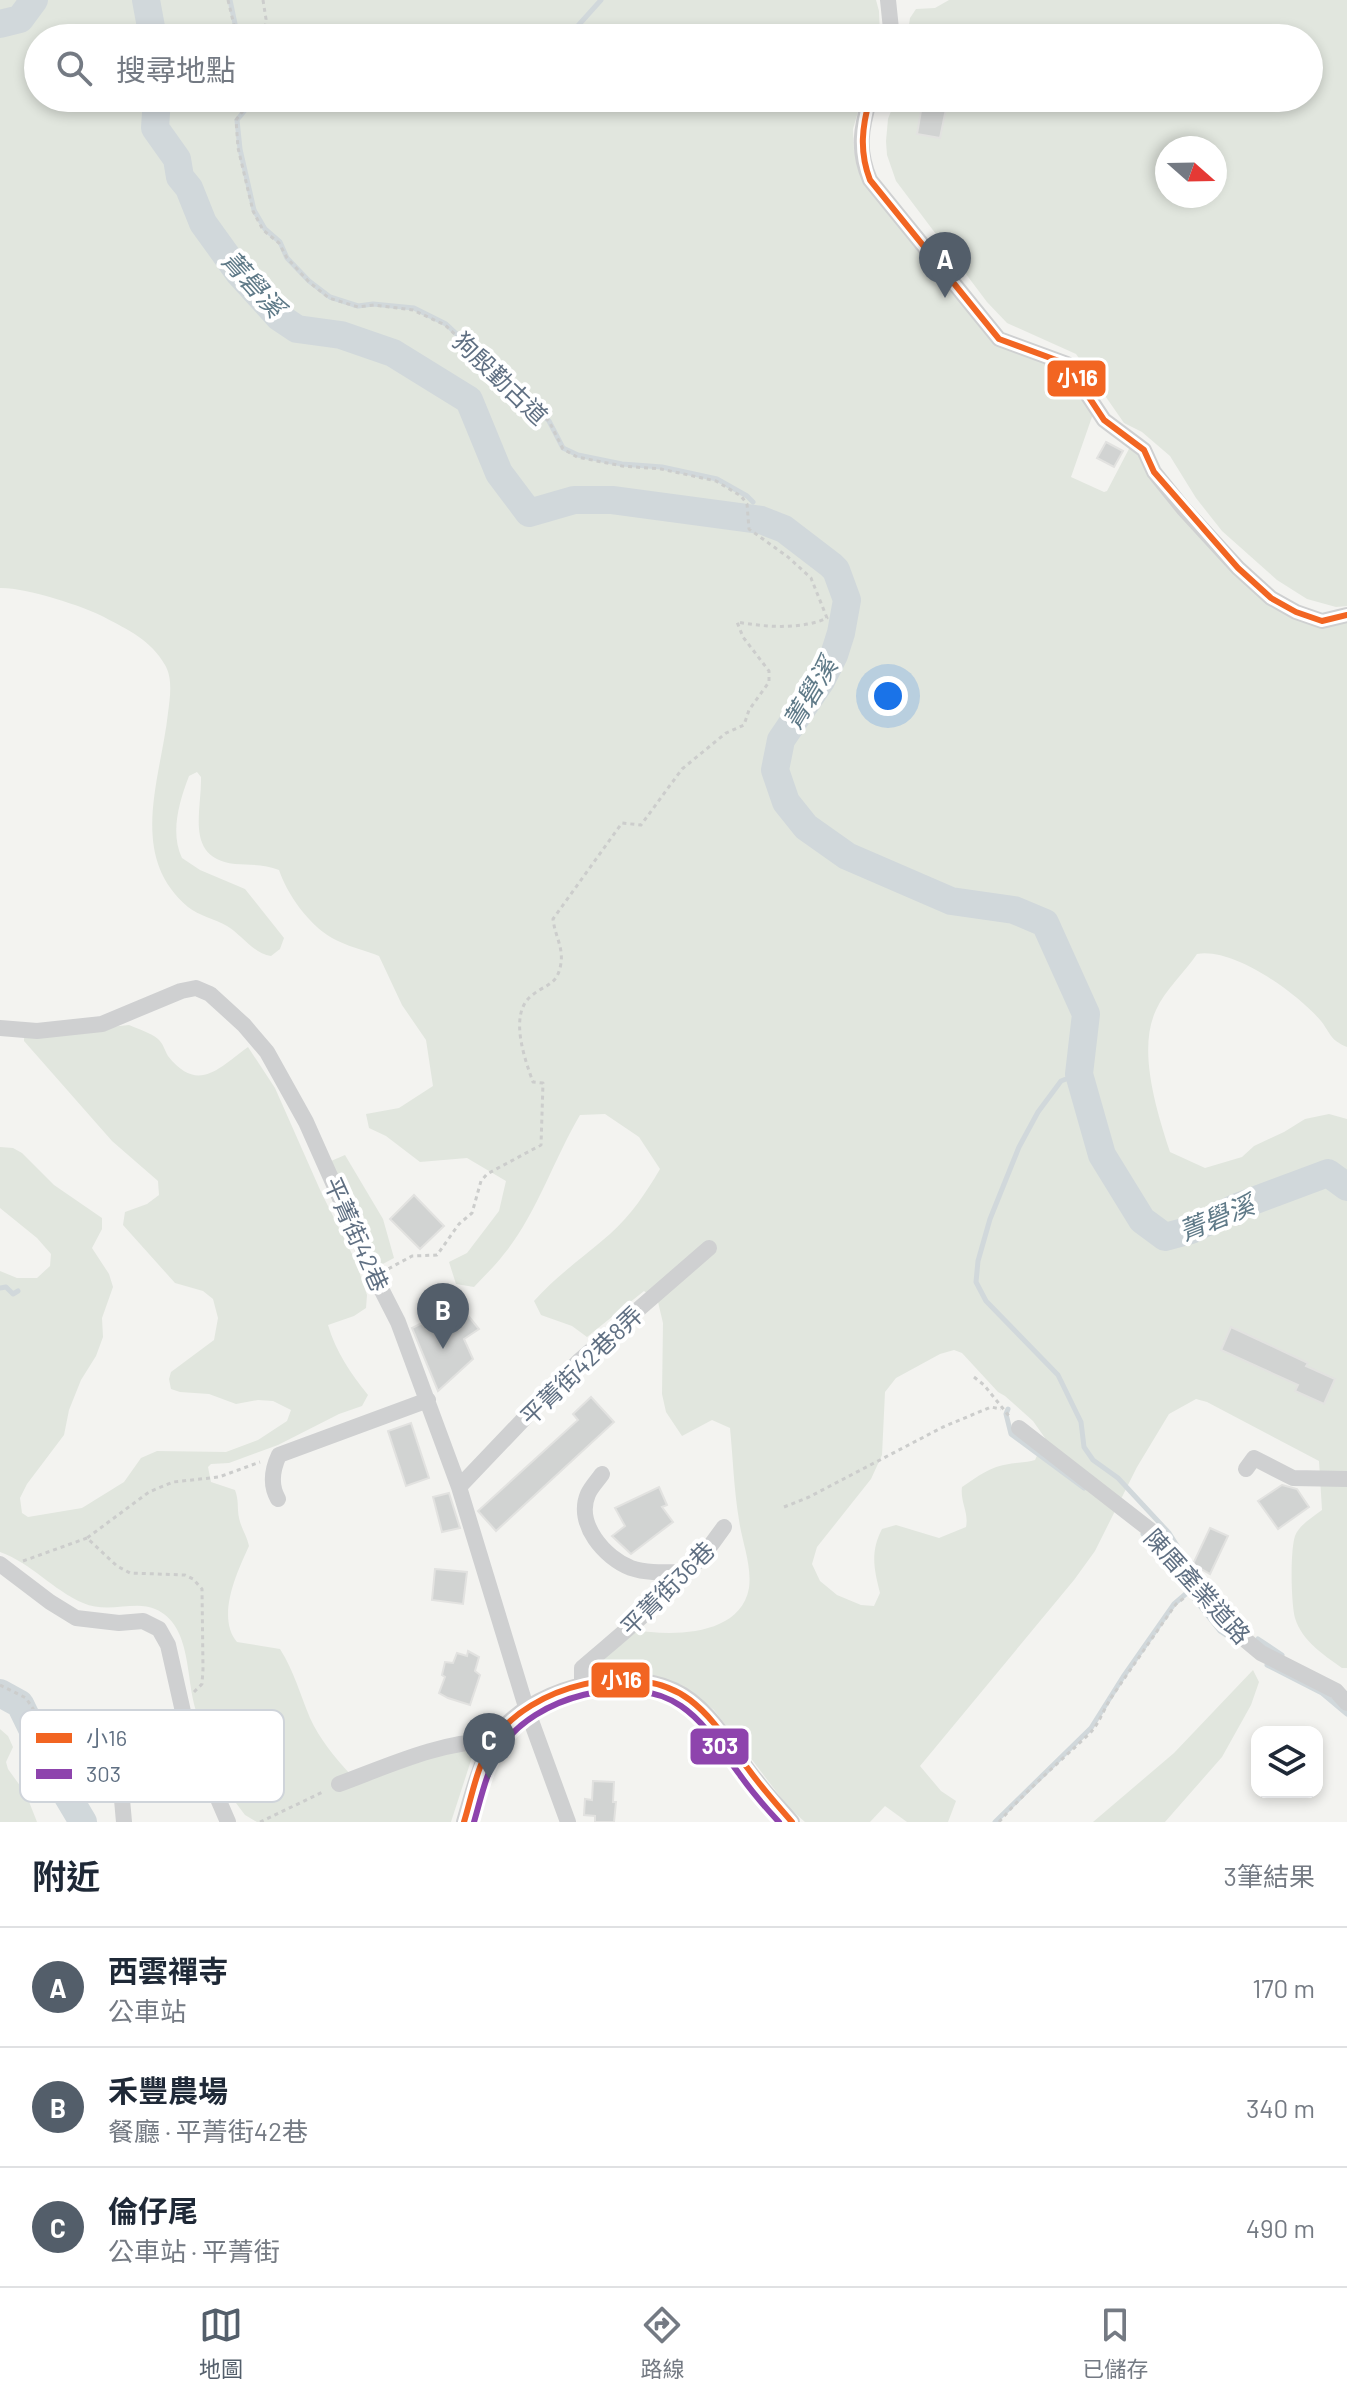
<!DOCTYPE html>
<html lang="zh-TW">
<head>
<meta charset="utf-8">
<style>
  body { margin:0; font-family:Barlow,"Noto Sans TC",sans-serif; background:#f2f2f3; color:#1f2937 }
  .controls { position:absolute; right:24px; bottom:24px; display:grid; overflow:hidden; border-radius:16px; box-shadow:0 4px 12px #0003 }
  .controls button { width:72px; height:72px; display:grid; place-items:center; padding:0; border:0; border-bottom:2px solid #e0e1e3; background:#fff; color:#1f2937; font:40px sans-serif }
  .compass { position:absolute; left:1155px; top:136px; width:72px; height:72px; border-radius:50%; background:#fff; box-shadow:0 4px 12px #0003; rotate:110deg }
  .you { position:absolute; left:888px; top:696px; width:28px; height:28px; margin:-20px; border:6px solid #fff; border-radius:50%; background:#1a73e8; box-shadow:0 0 0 12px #1a73e833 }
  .badge { display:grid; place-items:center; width:52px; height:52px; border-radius:50%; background:#535e6a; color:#fff; font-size:26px; font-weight:700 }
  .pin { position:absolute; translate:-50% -66px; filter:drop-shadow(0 2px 4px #0008) }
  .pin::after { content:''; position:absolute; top:42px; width:28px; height:24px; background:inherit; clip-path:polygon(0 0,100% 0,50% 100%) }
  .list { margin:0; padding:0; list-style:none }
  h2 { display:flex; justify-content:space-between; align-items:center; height:104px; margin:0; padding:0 32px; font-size:34px }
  h2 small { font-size:26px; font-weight:400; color:#747a83 }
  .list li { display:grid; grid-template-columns:52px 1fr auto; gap:24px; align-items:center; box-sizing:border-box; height:120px; padding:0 32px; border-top:2px solid #e0e1e3 }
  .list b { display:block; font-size:30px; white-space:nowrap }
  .list p { margin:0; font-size:26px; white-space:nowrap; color:#747a83 }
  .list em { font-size:26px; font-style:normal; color:#747a83 }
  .icon { flex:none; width:44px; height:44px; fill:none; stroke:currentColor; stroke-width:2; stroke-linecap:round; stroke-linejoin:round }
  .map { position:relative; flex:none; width:1347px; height:1822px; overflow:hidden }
  .search { position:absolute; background:#fff; box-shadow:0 4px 12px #0003; left:24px; right:24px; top:24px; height:88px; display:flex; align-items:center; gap:20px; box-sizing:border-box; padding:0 28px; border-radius:44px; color:#747a83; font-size:30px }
  .sheet { height:464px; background:#fff }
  nav { display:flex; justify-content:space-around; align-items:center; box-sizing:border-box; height:112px; border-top:2px solid #e0e1e3; background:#fff; font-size:22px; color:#747a83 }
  nav a { display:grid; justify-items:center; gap:4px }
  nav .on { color:#535e6a }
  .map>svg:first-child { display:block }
  .green { fill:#e1e6de; fill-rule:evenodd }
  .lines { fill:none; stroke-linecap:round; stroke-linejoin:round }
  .stream { stroke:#d1d8db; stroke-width:5 }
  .river { stroke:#d1d8db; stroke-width:28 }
  .building { fill:#d1d3d2; stroke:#e2e2e0; stroke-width:2 }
  .path { stroke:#cccdcc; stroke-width:3; stroke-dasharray:4 4; stroke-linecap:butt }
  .minor { stroke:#cfd0d1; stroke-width:16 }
  .bus-1-casing { stroke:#fff; stroke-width:12 }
  .bus-2-casing { stroke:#fff; stroke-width:12 }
  .bus-1 { stroke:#f26522; stroke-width:6 }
  .bus-2 { stroke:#8e44ad; stroke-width:6 }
  .labels { text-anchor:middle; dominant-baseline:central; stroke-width:8; stroke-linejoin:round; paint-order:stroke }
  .street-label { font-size:24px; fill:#607083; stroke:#fff }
  .water-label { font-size:26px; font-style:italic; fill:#5f7a88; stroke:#fff }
  .key { fill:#fff; stroke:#cfd4da; stroke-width:2 }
  .key-label { font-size:22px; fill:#607083 }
  .line-badge { stroke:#fff; stroke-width:3 }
  .badge-label { font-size:22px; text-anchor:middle; font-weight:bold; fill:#fff }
</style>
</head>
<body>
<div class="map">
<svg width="1347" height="1822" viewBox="0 0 1347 1822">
  <rect width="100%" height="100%" fill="#f3f3f0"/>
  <path class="green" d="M0,0h876l3,11 1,27h-842v60h824l-9,31 1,22 6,23 20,28 107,134 75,33 31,45 -22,63 33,15 3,-1 24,-46 160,170 56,5v427c-17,-7 -16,-13 -26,-26 -23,-27 -87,-74 -124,-67 -12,18 -32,36 -41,56 -19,40 1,102 14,142l35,16 37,-11 12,-11 30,-14 21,-13 24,-5 18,5v549h-5c-18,-13 -40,-27 -47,-50 -4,-14 -5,-67 0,-82 4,-11 18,-19 27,-26l-3,-49 -112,-59 -11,-3 -27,15 -32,53 -42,84 -21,29 -154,186 21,25 15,10 -8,21h-41l-22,-16 -15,16h-65l-17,-15 -74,-97 -33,-25 -31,-11 -60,-3 44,-41c37,6 106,7 115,-42 3,-23 -7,-46 -10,-68 -5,-30 -6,-61 -9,-92l-18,-8 -30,16 -16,-24 -4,-18 1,-71 -5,-21 -14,-11 -57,46 -15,-11 -31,-11 -7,-14c23,-26 50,-44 76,-67 21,-19 36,-41 50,-65l-21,-32 -34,-23 -25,1c-26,44 -45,102 -76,139 -9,12 -20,22 -30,33l-18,-3 -7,-22 18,-9 32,-42 7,-30 -39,-23 -47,4 -34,-26 -17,-8 -3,-14 33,-6 34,-22 -7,-46 -24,-35 -23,-49c-15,-6 -33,-10 -47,-18 -23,-13 -45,-44 -53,-68 -14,-6 -29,-5 -44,-6 -51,-6 -33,-53 -34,-87l-4,-5 -8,4c-10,26 -19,57 -7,82l18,12 45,19 39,49 -4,11 -9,7c-18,-3 -29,-21 -44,-30 -12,-7 -28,-10 -39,-19 -61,-51 -27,-129 -20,-194 2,-15 5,-35 -3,-48 -14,-25 -37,-35 -61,-48 -20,-11 -81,-30 -104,-29zM954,1350l8,3 36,39 7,4 28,25 12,17 -10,22c-10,3 -16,2 -26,4 -18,2 -32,13 -47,23 -2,15 7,25 4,40l-27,11 -43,-13 -14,4c-12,23 -8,40 -2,64l-6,13 -13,-1 -24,-10 -17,-14 -8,-17 5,-17 54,-68 11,-24 3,-63 11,-14 44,-24z
    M949,0h398v606l-11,1 -29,-8 -30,-19 -55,-49 -26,-33 -26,-42 -28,-24 -18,-9 -48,-69 -69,-31 -20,-21 -91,-121 -9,-26 -1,-14 2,-22 8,-21h413v-60h-402l3,-20 6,-9 19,-1zM1167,148h48v48h-48z
    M129,1025c9,4 22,8 29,14 5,4 7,12 10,17 30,38 51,12 80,-9l27,41 46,104 35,70 11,33 -1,13 -12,8 -26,9c8,27 23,49 40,70l-6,11 -23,8 -61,31 -49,18 -18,1 -3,3 3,15 24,8c4,10 2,18 4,28 2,10 8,18 10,28 -12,26 -33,71 -12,96l43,7c14,22 20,45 30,69 9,20 25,40 40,56l126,-29 -25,77h-194l-12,-7 -9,-12c-12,-31 -27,-60 -39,-90 -12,-32 -4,-88 -42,-104 -20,-9 -47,5 -72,-6 -30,-13 -52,-40 -83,-51v-281l17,7h20l13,-12 1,-12 -14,-16 -37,-30v-61l13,1 9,5 32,32 48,33v11l-10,19 17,26 4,13 -11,31 1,19 -7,19 -15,24 -12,30 -5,25 -37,49 -7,14 2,15 6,4 54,-9 42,-26 17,-24 16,-7 69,1 32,-12 29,-19 4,-11 -18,-9 -15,-1 -22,4 -27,-10 -29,-2 -9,-3 -2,-10 2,-7 43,-32 4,-22 -5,-19 -10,-8 -28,-8 -52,-58 2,-13 22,-8 12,-9 -1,-14 -46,-40 -88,-100v-5z
    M345,1155l38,64 11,39 -15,8 -48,-105z
    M1253,1670l6,12 -8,23 -29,52 -57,65h-72l81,-69z
    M0,1729l8,7 5,11 -7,15 2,7 18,25 11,28h-37z"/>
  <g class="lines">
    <path class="stream" d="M230,0l8,38
      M551,38l24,-9 26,-29
      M255,98l-18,22 3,29 14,61 11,19 15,13 7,16 22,23 21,16 28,9 15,-2 41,4 32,16 103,97 14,27 15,7 44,9 40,3 55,12 30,17 6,6
      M762,511l22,18
      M1079,1074l-18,7 -23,31 -19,35 -29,72 -12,42 -2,21 10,19 72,74 23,47 3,25 9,13 25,18 51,55 21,33
      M0,1288l6,-1 7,7 5,-3
      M1008,1409l-2,5 5,20 73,54
      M1143,1534l77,97 18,12
      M1217,1598l32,34
      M1258,1639l24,16
      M1267,1665l55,28 25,21
      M995,1822l96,-94 32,-51 51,-73 14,-12"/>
    <path class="river" d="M146,0l7,38
      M0,24l20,-5 14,-19
      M157,98l-2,30 22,31 3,18 9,11 14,35 36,50 40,44 18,12 44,6 52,18 76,47 30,73 30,40 45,-13h38l149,20 23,9 47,36 5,5 11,30 -6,33 -7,22 -13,26 -40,59 -6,30 11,32 20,25 41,29 104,45 63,9 31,13 41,91 -7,60 23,81 40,65 23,17 26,-7 46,-23 91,-34 19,14
      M0,1693l20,11 32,66 31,52"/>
  </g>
  <path class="building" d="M923,99l24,5 -7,34 -23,-4z
    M1106,442l17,9 -9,16 -17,-9z
    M414,1195l30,31 -24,23 -30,-30z
    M444,1312l8,12 14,-11 13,16 -15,10 9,20 -35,32 -26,-63z
    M1231,1327l77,36 -2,3 29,13 -11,25 -29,-13 3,-6 -77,-35z
    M591,1397l23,25 -118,109 -18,-20 100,-91 -5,-6z
    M411,1423l18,55 -23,8 -18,-55z
    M1282,1485l15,4 12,18 -31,22 -20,-28z
    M659,1487l8,18 -5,2 11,15 -42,32 -19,-18 13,-10 -10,-18z
    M449,1493l11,35 -18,4 -9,-35z
    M1210,1528l18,8 -18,38 -17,-10z
    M435,1569l32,3 -4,32 -31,-4z
    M468,1651l11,6 -4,14 5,4 -10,30 -22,-7 -9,-5 6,-16 -3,-2 3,-13 8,1 4,-10 10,3z
    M593,1781l21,1 -1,20h3l-2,20h-19v-6l-11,-1 1,-16 7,1z"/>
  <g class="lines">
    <path class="path" d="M228,0l9,38
      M263,0l3,19 -2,19
      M253,98l-17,22 2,28 15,63 10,19 16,13 8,15 22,24 20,16 29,9 16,-2 39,5 32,15 104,96 14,28 14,8 45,9 39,3 55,12 25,15 6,8 2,25 39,28 23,21 16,40c-25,12 -63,9 -90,4l6,15 26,34v11l-20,28 -5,15 -18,8 -44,36 -41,56 -19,-2 -69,96c2,18 12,30 7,49 -4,18 -17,17 -30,29 -21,19 -5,63 3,85l10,1 -2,62 -54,29 -6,7 -9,32 -13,11 -22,31 -25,1 -24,13
      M974,1377l10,8 25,31
      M784,1507l25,-10 134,-70 48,-20 10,2
      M23,1561l64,-23
      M0,1685l26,13 24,37 21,55 33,-9
      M194,1692l8,-8 1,-15 -1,-80 -9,-10 -8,-4 -55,-2 -13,-7 -30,-28 62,-46 24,-10 46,-5 41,-15
      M260,1822l65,-31
      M999,1822c28,-33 61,-60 92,-90 9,-10 14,-26 22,-37 21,-31 42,-61 63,-91l8,-6"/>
    <path class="minor" d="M888,0l3,29 -3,9
      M870,98c-9,31 -13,52 0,82l129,159 68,25 37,56 40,30 10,22 29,36 55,60 33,30 25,14 26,9 25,-6
      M0,1028l37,3 65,-7 79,-33 15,-3 14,6 34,31 23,27 39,70 69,155 23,45 61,165 67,220 42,115
      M1019,1428l135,105 77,95 30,25 75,38 11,12
      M1246,1469l8,-11 39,20 54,1
      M602,1474c-4,6 -11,13 -14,20 -13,30 17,64 43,74 17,6 38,4 56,4
      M459,1487l120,-126 130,-113
      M278,1499c-8,-14 -6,-29 1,-44l149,-55
      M0,1564l50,38 26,16 43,5 24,-2 16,8 9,16 18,80 42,97
      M582,1683v-15c51,-44 104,-85 142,-141
      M120,1777l4,45
      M339,1784c49,-18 102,-43 154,-43
      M464,1822c7,-24 16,-59 29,-81 33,-52 126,-76 181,-51 37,17 57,60 82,90 11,15 24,28 36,42"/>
    <g class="bus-1-casing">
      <path id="bus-1" d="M870,98c-8,29 -11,53 0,82l129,159 68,25 37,56 40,30 10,22 84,96 33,30 25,14 26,9 25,-6
        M464,1822c8,-26 13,-57 29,-81 36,-55 142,-83 197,-41 25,19 40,46 59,70 13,18 28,35 43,52"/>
    </g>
    <g class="bus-2-casing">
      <path id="bus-2" d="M474,1822c7,-24 13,-53 27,-74 32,-51 129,-77 180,-42 25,17 41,45 59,69 12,17 25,32 39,47"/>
    </g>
    <use href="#bus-1" class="bus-1"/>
    <use href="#bus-2" class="bus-2"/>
  </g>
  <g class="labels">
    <g class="street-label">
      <text transform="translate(501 378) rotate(44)">狗殷勤古道</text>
      <text transform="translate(357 1234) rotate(66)">平菁街42巷</text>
      <text transform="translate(581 1365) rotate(-44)">平菁街42巷8弄</text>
      <text transform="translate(1198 1586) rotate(48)">陳厝產業道路</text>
      <text transform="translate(667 1588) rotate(-45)">平菁街36巷</text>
    </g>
    <g class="water-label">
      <text transform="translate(254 283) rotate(48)">菁礐溪</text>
      <text transform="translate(809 693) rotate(-59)">菁礐溪</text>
      <text transform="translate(1216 1217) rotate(-22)">菁礐溪</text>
    </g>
  </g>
  <rect x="20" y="1710" width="264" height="92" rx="12" class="key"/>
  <rect x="36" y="1733" width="36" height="10" fill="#f26522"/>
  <rect x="36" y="1769" width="36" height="10" fill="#8e44ad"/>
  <g class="key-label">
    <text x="86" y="1746">小16</text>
    <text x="86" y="1782">303</text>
  </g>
  <g class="line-badge">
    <rect x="1046" y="359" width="61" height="39" rx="8" fill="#f26522"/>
    <rect x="590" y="1661" width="61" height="38" rx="8" fill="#f26522"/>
    <rect x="689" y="1727" width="61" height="39" rx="8" fill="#8e44ad"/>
  </g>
  <g class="badge-label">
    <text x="1077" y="386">小16</text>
    <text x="621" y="1688">小16</text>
    <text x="720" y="1754">303</text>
  </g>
</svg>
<div class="controls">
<button><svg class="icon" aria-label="layers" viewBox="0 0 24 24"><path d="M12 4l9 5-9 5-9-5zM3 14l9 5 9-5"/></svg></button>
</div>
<svg class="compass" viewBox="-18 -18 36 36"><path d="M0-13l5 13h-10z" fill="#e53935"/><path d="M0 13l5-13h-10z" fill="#747a83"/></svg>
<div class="you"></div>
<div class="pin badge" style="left:945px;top:298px">A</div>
<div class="pin badge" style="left:443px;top:1349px">B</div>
<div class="pin badge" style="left:489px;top:1779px">C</div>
<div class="search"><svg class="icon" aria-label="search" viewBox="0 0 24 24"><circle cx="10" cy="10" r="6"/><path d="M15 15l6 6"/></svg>搜尋地點</div>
</div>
<section class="sheet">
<h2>附近<small>3筆結果</small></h2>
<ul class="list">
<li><span class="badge">A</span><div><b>西雲禪寺</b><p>公車站</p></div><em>170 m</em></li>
<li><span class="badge">B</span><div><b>禾豐農場</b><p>餐廳 · 平菁街42巷</p></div><em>340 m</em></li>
<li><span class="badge">C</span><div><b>倫仔尾</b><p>公車站 · 平菁街</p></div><em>490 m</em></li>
</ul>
</section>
<nav>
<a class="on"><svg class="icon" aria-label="map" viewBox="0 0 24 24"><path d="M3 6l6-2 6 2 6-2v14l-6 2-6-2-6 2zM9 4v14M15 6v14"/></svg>地圖</a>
<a><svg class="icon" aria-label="directions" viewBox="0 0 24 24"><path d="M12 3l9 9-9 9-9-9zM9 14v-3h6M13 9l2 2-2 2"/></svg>路線</a>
<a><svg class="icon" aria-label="saved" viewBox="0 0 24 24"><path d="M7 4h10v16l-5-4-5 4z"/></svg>已儲存</a>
</nav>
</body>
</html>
